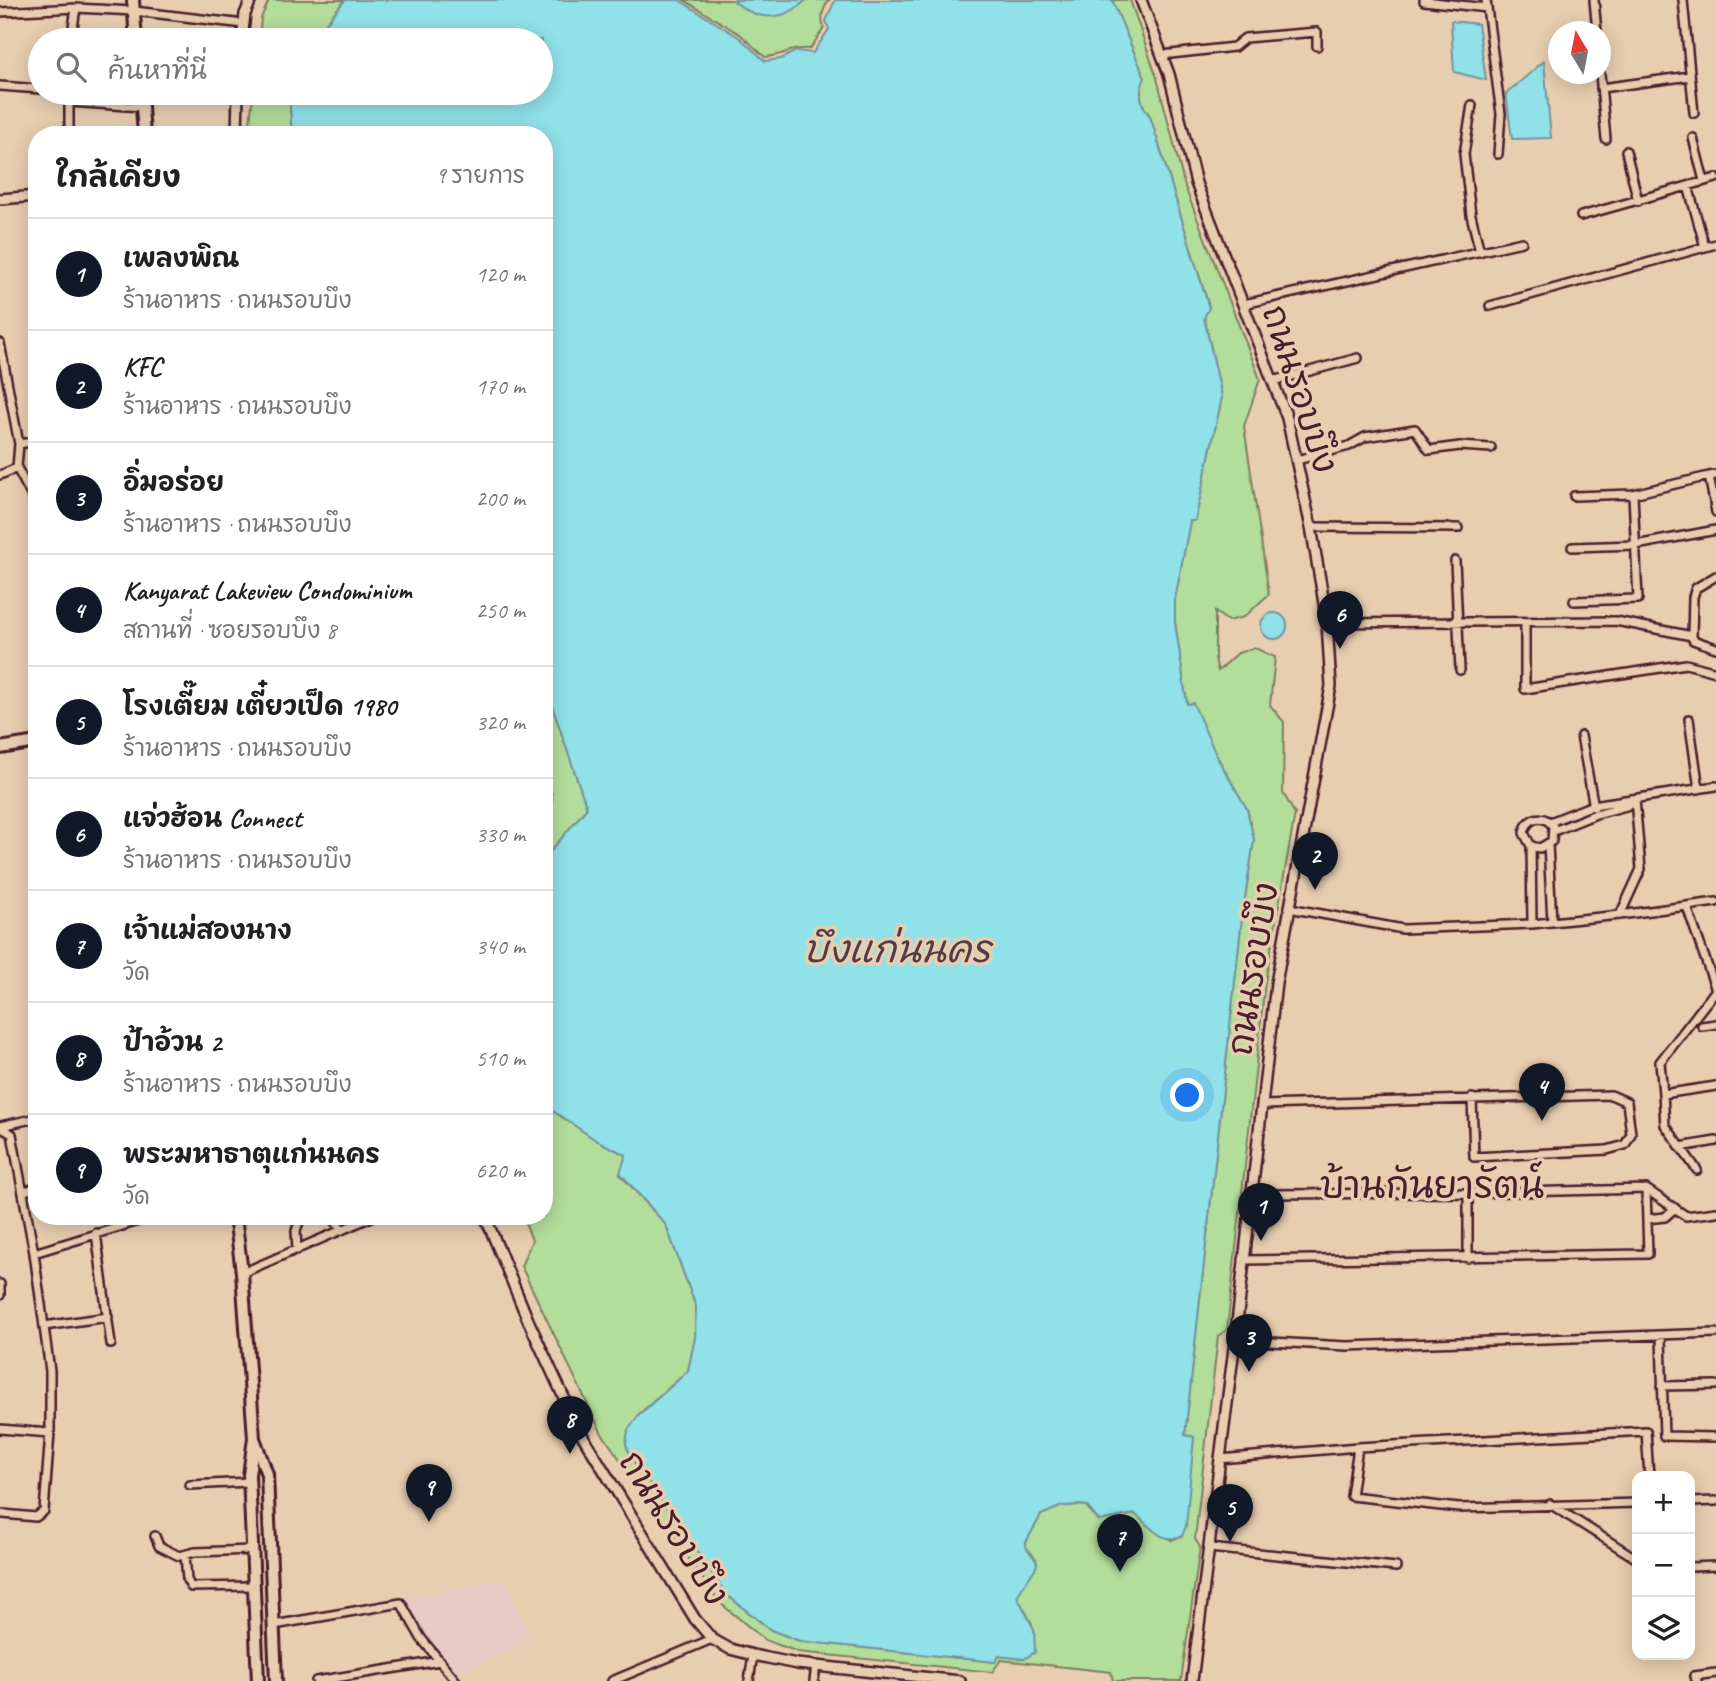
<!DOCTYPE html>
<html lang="th">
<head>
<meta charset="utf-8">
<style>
  body { margin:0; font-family:Caveat,"Playpen Sans Thai",sans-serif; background:#f2f2f2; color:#202124 }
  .controls { position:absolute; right:21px; bottom:21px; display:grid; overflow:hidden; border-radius:14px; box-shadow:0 4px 18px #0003 }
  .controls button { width:63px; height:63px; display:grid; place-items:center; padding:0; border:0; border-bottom:2px solid #e0e0e0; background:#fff; color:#202124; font:35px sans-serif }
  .compass { position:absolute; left:1548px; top:21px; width:63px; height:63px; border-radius:50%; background:#fff; box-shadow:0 4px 18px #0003; rotate:350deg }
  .you { position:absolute; left:1188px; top:1096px; width:24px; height:24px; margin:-18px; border:5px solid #fff; border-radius:50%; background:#1a73e8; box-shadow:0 0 0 10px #1a73e833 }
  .badge { display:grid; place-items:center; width:46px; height:46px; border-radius:50%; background:#111827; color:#fff; font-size:23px; font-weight:700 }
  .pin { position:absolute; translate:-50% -58px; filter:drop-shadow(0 2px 4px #0008) }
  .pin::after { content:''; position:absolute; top:37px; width:24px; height:21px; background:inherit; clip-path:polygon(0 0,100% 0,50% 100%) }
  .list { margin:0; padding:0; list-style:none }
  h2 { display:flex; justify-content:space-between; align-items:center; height:91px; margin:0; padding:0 28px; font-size:30px }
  h2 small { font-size:23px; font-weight:400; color:#757577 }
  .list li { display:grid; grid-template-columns:46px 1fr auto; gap:21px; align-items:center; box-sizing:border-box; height:112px; padding:0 28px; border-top:2px solid #e0e0e0 }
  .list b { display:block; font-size:26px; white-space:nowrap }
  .list p { margin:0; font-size:23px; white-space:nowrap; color:#757577 }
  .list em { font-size:23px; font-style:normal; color:#757577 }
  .icon { flex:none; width:38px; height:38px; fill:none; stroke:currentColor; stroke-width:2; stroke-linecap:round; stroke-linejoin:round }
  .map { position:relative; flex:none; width:1716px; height:1681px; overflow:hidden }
  .search { position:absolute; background:#fff; box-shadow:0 4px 18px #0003; left:28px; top:28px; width:525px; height:77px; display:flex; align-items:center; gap:18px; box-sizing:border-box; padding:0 24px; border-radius:38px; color:#757577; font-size:26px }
  .panel { position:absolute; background:#fff; box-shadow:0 4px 18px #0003; left:28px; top:126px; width:525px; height:1099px; border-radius:28px }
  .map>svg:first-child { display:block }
  .built { fill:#e7cac3 }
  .green { fill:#b2dd9a; stroke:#7e7e62; stroke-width:2 }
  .water { fill:#90e1e8; stroke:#74939c; stroke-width:2 }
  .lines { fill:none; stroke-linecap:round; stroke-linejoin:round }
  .minor-casing { stroke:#4a1f2b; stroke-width:12 }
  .tertiary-casing { stroke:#4a1f2b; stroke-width:14 }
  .secondary-casing { stroke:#4a1f2b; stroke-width:16 }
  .minor { stroke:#e8ceb0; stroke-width:7 }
  .tertiary { stroke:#e8ceb0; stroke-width:9 }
  .secondary { stroke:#e8ceb0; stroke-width:10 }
  .labels { text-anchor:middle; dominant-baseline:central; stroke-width:7; stroke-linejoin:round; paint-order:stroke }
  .street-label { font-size:35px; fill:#4a1f2b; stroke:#e8ceb0 }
  .water-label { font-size:37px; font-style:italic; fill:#543c47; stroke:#e8ceb0 }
  .neighbourhood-label { font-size:37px; fill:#4a1f2b; stroke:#e8ceb0 }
</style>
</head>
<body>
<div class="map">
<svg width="1716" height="1681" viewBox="0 0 1716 1681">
  <rect width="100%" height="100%" fill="#e8ceb0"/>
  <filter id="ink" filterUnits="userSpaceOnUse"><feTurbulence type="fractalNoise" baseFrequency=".0143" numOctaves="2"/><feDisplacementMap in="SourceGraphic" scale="14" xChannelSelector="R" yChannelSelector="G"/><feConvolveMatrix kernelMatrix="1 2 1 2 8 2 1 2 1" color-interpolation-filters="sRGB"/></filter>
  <g filter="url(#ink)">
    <path class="built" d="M506,1578l24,64 -74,32 -31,-36 -22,-39z"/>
    <path class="green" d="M269,0h76l-33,40h-53l2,-22z
      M684,0h145c-6,9 -9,17 -5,28l-14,21c-19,-2 -27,7 -45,8l-24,-22z
      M1112,0h18l27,78 28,109 75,192 -16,47 25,168 -25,23 -16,4 -13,-9v46l3,13 20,-18 17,-5 20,9 -5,48 14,17 -1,71 12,21 -30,169 -38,347 -9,6 -23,203 5,8 -19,134h-68l-2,-9 -110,-12 -9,12 -194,-20 -33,-12 -46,-38 -118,-170 -80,-166 11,-26 -10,-24h22v-111l52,35 30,15 -6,19 46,51 30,82 -1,31 -7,33 -50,44 -12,29 5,13 96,138 44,35 29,11 195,21 4,-6 25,3 9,-6 -1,-29 -15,-28 19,-37 -10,-12v-5l15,-27 21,-9 18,-1 6,1 13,15 37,-8 35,27 11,-4 12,-99 -9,-2 57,-518 12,-77 -7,-31 -60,-105 -12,-82v-23l15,-78h5l27,-124 -18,-80 5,-10 -59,-191c-10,-11 -12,-25 -6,-38z
      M253,93h36l3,42h-43z
      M544,682l43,126 -43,51v-38l8,-17v-10l-8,-20z"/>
    <path class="water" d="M345,0h334l61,38 25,23 16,-2 15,-8 17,2 16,-24 -3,-8 9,-21h277l33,78c-7,13 -5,27 5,38l59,192 -5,10 18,79 -27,124h-5l-15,78v24l12,81 6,-1 25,56 29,50 7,31 -12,77 -57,518 9,2 -8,89 -4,10c-20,9 -32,-10 -47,-22l-36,7 -12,-15 -7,-1 -18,1 -21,9 -15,27v5l11,15 -1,5 -19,29 17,33 1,23 -11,7 -25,-3 -4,6 -195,-21 -29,-11 -44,-35 -96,-138 -5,-13 2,-14 11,-15 49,-44 7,-33 1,-31 -30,-82 -46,-52 6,-18 -30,-15 -52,-35v-246l43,-51 -43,-126v-547h-252l-3,-42h252v-53h-229z
      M733,0h73c-23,22 -49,22 -73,0z
      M1451,21l27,3 8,56 -32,-8z
      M1544,61l7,77 -39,1 -6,-45z
      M1261 626a13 13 0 1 1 26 0a13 13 0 1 1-26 0Z"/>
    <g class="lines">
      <g class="minor-casing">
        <path id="minor" d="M1486,0l15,114 -3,40
          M1594,0l3,32
          M1683,0l11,113
          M1424,1l63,7
          M0,12l76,-4 58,3 110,13
          M71,40l5,-32
          M1162,55l72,-8 11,-9 72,-6v14
          M1600,74l6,65
          M0,86l40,3
          M1601,88l89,-12
          M69,102l73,5
          M1472,105l-8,49 7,61 9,37
          M69,135v-42
          M1693,138l11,43
          M1626,151l12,50
          M1688,186l17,61
          M1581,216l135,-38
          M1244,304l278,-62
          M1490,306l226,-62
          M0,343l19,101 -2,24 20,38
          M1273,381l85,-23
          M19,444l18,-3
          M1297,460l52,-14 16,-9 50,-8 14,21 31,-4 31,2
          M0,475l17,-7
          M1716,475l-7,1 7,36
          M1574,496l59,-2 76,-18
          M1311,527l147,1
          M1572,547l64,-2 80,-15
          M1455,561l5,109
          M1574,601l64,-2 -5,-105
          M1525,622v67l161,-25 30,8
          M1327,623l289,-2 76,15 1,4 23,8
          M1692,636l1,-39 3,-9 20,-12
          M1689,719l10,70
          M1581,736l13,71
          M1550,822l43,-17 123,-19
          M1554,831l42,-17 30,-8 9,-6
          M1548,844l4,78
          M1531,846l9,2 12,-7 1,-15c-10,-13 -26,-9 -29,7l7,13 1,78
          M1687,907l29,83 -56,72 3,32 53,-8
          M1289,908l114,21 129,-5 88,-9 96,-13
          M1620,915l21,-46 -6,-70
          M1702,1026l14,-2
          M1663,1094l2,31 32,45
          M1262,1105l349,-10 16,7 4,32 -6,11 -18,5 -133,7 -2,-59
          M0,1126l37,-8
          M0,1127l12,7 22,119 16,118v62l-6,78 -8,6 -33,-3
          M1680,1147l36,-6
          M23,1191l14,-3
          M1251,1194l217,-1 178,-4 40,27 30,-4
          M331,1216l11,14
          M1647,1219l18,-2 10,-9
          M96,1233l15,111
          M297,1250l-1,-19 5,-15
          M34,1253l121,-37
          M1468,1258v-65
          M1243,1260l405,-6 -2,-65
          M242,1273l132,-57
          M0,1284v11
          M44,1326l64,-9
          M1661,1337l3,99 52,1
          M1235,1340l112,6 369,-13
          M1662,1386l54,-1
          M0,1429l50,4
          M1358,1447l-7,49 108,12 178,-5
          M1220,1459l138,-12 288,-16 3,45
          M190,1485l59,-3
          M1690,1502l26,-1
          M1550,1504l87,55
          M155,1536l4,10 20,10 16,-4 57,-2
          M1209,1548l187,19
          M185,1555l2,25 4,7 63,-1
          M1690,1567l26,-1
          M274,1625l127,-22 20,35 35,43
          M316,1681l124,-20
          M612,1681l100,-42
          M749,1681l4,-26
          M814,1681l2,-16
          M1697,1681l-3,-5 22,-3"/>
      </g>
      <g class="tertiary-casing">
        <path id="tertiary" d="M1141,0l28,74 27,109 91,235 24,109 11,64 5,32 4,63 -55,297 -41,357 -43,341
          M242,40l3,-26 6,-14
          M237,135l1,-42
          M0,199l37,-3
          M485,1216l43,104 51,110 116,189 17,20 18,10 23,6 44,9 163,17"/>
      </g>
      <g class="secondary-casing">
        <path id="secondary" d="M133,0l3,40
          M141,93l3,42
          M0,748l37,-6
          M235,1216l7,57 12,165 -5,37 9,206
          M255,1441l12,33 9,207"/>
      </g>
      <use href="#minor" class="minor"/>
      <use href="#tertiary" class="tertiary"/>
      <use href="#secondary" class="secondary"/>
    </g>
  </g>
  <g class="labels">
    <g class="street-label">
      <text transform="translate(1300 389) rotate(72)">ถนนรอบบึง</text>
      <text transform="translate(1253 969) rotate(-81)">ถนนรอบบึง</text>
      <text transform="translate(674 1528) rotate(58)">ถนนรอบบึง</text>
    </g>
    <g class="water-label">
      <text x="897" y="949">บึงแก่นนคร</text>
    </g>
    <g class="neighbourhood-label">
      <text x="1432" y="1185">บ้านกันยารัตน์</text>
    </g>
  </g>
</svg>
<div class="controls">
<button>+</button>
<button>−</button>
<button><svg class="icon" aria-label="layers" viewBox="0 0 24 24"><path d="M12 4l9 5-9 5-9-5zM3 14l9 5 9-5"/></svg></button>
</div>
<svg class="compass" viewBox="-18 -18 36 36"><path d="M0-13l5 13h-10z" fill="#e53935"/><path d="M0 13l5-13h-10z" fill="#757577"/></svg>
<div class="you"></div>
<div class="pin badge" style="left:1261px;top:1241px">1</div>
<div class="pin badge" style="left:1315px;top:890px">2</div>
<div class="pin badge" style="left:1249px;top:1372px">3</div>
<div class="pin badge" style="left:1542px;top:1121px">4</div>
<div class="pin badge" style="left:1230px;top:1542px">5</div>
<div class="pin badge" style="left:1340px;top:649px">6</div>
<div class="pin badge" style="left:1120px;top:1572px">7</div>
<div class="pin badge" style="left:570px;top:1454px">8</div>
<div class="pin badge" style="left:429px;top:1522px">9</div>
<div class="search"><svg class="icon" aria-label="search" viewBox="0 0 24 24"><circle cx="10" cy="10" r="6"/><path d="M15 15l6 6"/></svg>ค้นหาที่นี่</div>
<section class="panel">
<h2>ใกล้เคียง<small>9 รายการ</small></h2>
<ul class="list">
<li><span class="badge">1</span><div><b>เพลงพิณ</b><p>ร้านอาหาร · ถนนรอบบึง</p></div><em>120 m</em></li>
<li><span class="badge">2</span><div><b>KFC</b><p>ร้านอาหาร · ถนนรอบบึง</p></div><em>170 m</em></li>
<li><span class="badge">3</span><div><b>อิ่มอร่อย</b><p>ร้านอาหาร · ถนนรอบบึง</p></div><em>200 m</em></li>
<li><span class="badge">4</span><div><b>Kanyarat Lakeview Condominium</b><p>สถานที่ · ซอยรอบบึง 8</p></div><em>250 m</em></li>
<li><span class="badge">5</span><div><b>โรงเตี๊ยม เตี๋ยวเป็ด 1980</b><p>ร้านอาหาร · ถนนรอบบึง</p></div><em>320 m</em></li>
<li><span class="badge">6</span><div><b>แจ่วฮ้อน Connect</b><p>ร้านอาหาร · ถนนรอบบึง</p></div><em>330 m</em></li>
<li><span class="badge">7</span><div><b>เจ้าแม่สองนาง</b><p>วัด</p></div><em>340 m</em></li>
<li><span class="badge">8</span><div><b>ป้าอ้วน 2</b><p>ร้านอาหาร · ถนนรอบบึง</p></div><em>510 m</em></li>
<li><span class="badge">9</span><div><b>พระมหาธาตุแก่นนคร</b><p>วัด</p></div><em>620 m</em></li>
</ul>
</section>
</div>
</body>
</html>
